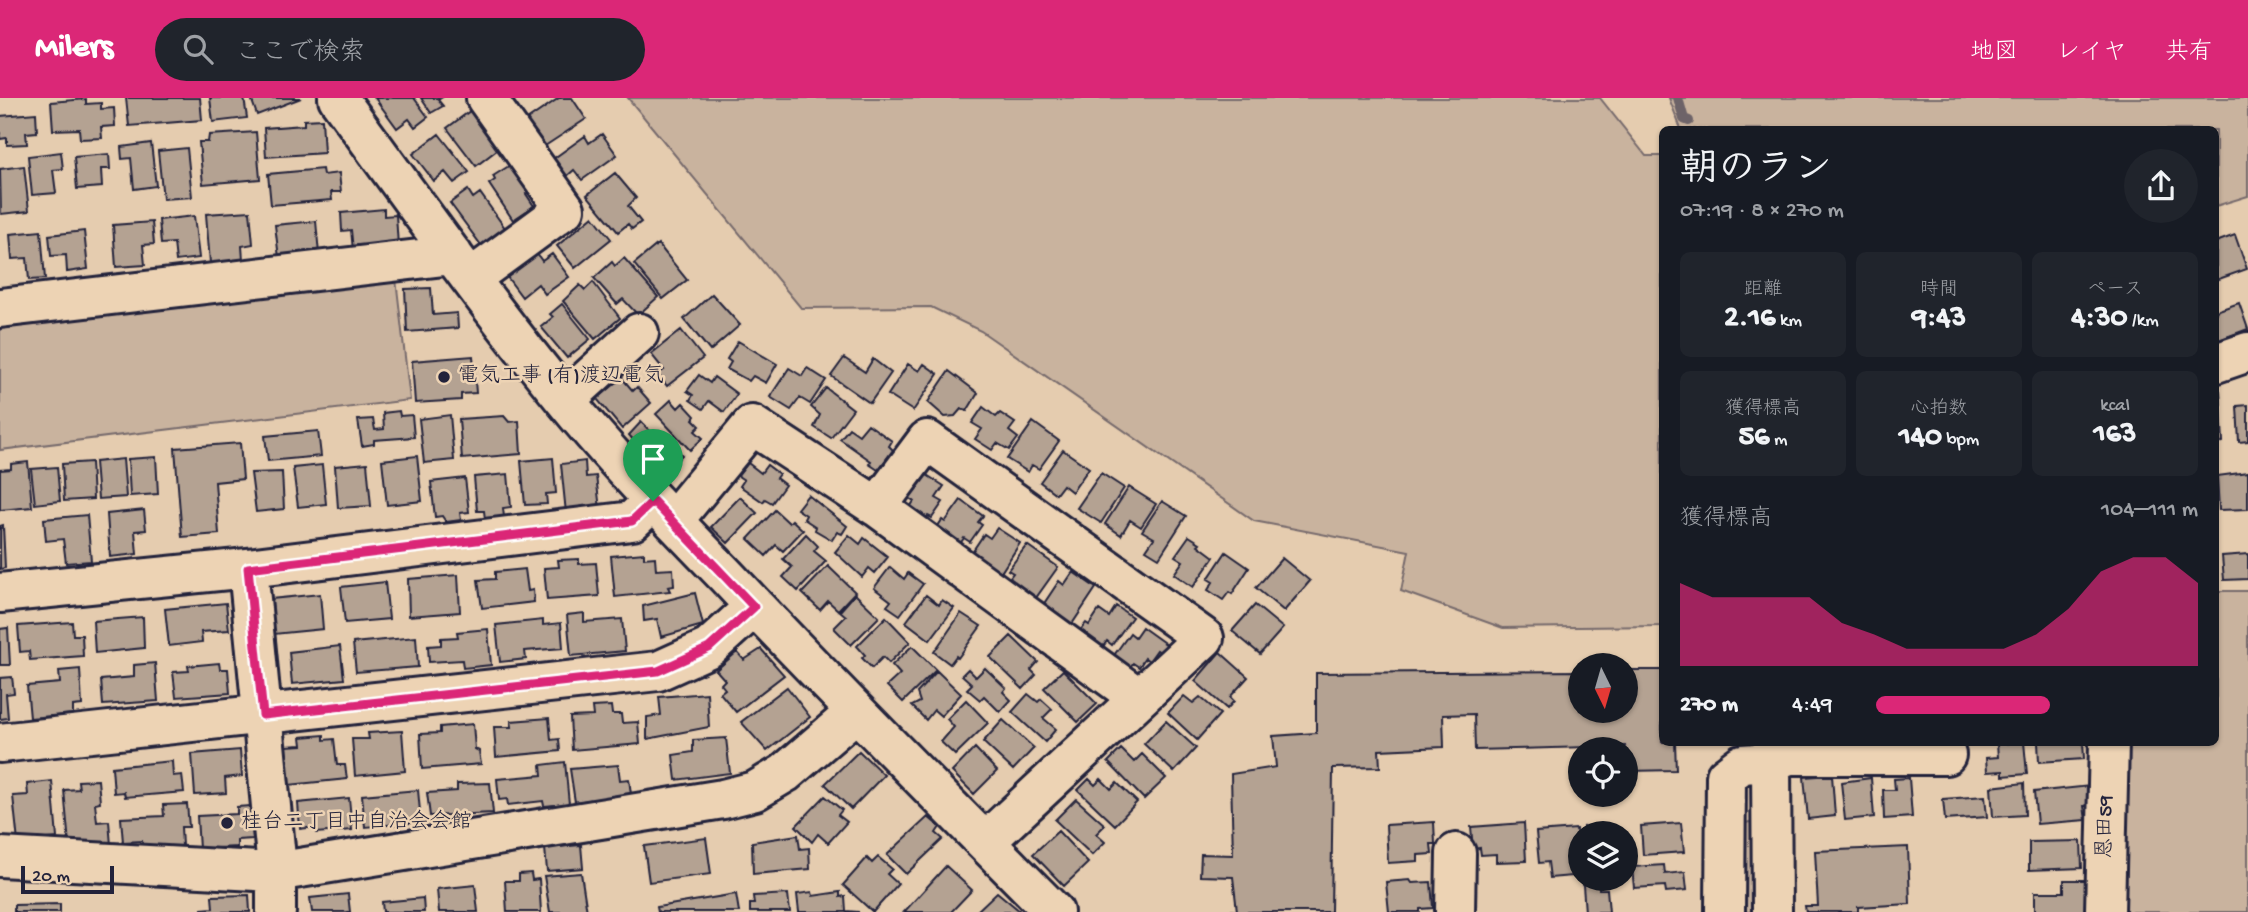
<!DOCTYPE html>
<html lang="ja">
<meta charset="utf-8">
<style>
body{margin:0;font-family:"Gochi Hand","Klee One",sans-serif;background:#20242c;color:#f1f3f6;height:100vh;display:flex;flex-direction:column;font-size:26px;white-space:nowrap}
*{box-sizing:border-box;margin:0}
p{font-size:23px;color:#9ea1a6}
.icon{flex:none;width:38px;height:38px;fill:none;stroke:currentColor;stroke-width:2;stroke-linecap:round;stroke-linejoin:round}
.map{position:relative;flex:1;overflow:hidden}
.drawer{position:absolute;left:1659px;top:28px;width:560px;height:620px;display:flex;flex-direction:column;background:#171b24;border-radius:10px;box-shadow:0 2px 5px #0004}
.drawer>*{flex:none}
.needle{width:46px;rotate:175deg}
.tools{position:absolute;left:1568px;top:555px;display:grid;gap:14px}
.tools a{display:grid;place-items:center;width:70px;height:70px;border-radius:50%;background:#171b24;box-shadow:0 2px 5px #0004;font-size:35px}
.scale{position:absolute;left:21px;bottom:18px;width:93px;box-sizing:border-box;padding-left:7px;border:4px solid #22223b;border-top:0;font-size:19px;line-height:24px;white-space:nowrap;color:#22223b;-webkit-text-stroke:5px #edd3b4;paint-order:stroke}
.pin{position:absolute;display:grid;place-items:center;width:60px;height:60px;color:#fff;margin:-72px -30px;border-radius:50% 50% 50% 0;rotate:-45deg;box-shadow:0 0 7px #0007}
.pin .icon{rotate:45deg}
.round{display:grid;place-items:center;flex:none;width:74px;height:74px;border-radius:37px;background:#20242c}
.overview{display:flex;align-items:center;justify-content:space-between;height:119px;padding:0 21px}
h1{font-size:38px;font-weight:700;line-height:52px}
.figures{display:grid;grid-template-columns:repeat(3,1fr);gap:10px;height:119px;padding:7px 21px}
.figures div{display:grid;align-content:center;border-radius:10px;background:#20242c;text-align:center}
.figures b{font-size:30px;font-weight:700}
.figures small{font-size:19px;font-weight:400}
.figures p{font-size:19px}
.chart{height:196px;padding:14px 21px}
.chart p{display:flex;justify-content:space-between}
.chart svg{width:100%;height:126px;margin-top:7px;fill:#db2777;opacity:.7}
ul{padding:0 21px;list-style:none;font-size:23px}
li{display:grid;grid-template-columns:112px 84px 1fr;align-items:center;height:52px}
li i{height:18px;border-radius:9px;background:#db2777}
header{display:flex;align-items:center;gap:42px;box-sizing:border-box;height:98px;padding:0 35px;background:#db2777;color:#fff}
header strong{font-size:33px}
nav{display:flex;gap:38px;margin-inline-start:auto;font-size:24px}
.search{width:490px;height:63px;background:#20242c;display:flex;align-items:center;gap:18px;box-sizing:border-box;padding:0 24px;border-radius:38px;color:#9ea1a6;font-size:26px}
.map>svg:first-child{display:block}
.green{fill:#c9b39e;stroke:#766a6c;stroke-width:2}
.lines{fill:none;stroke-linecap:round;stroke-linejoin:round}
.stream{stroke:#6d6368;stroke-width:10}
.building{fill:#b4a292;stroke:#22223b;stroke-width:2}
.minor-casing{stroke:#22223b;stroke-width:44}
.minor{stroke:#edd3b4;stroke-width:38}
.route-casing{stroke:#fff;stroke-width:14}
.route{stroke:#db2777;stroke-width:9}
.poi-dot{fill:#22223b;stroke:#edd3b4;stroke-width:2.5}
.labels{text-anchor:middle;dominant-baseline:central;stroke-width:5;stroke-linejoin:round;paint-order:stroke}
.poi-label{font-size:21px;fill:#22223b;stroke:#edd3b4;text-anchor:start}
.street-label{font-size:21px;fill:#22223b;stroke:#edd3b4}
</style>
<header>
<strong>Milers</strong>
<div class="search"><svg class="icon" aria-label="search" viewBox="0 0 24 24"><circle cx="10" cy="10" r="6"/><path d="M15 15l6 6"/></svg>ここで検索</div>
<nav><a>地図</a><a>レイヤ</a><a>共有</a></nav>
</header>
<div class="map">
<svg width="2248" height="814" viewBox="0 0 2248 814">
<rect width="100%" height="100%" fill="#e5ccaf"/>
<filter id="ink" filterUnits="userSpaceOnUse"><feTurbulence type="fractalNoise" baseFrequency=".0143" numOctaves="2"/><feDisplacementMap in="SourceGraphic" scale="14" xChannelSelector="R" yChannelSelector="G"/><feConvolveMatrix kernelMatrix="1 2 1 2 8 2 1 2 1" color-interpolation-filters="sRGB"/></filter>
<g filter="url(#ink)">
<path class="green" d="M628 0H1600L1646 58H1662V528L1503 530 1401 493 1409 453 1254 423 981 233 931 209 801 210Z
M1669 0H2248V98L2216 108V32L1681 31Z
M394 164 410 302 0 352V210Z
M2216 493H2248V814H2125L2124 644H2216Z
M1749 724 1755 726 1760 814H1738L1741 727Z"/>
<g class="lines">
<path class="stream" d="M1678 0 1684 21 1689 23"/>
</g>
<path class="building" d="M126 0H200L202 22 129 28Z
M210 0H244L247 20 213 24Z
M251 0H301L257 17Z
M375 0H414L428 19 415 29 409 21 397 30Z
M421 0H441L438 2 443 8 431 15Z
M559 0H572L586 21 542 50 524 24Z
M86 1V6L101 5V11L114 10 115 28 101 29 102 40 80 41 79 31 53 32 51 4Z
M474 10 502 48 476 68 447 30Z
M36 15 37 34 26 35 27 46 7 47V40L0 41V18Z
M322 21 324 55 266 59 264 30 304 27V22Z
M256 34 260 81 203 86 199 44H208L209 37Z
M439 36 469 74 454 85 445 74 434 83 413 56Z
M602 36 617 57 582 82 574 72 566 79 553 61 585 38 589 45Z
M151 45 156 88 134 91 131 60 122 61 121 49Z
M187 50 192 99 163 101 158 53Z
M61 54 63 71 53 72 56 95 32 97 28 58Z
M109 56 110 71H101L102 89 77 91 74 59Z
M512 66 531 94 526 96 534 108 513 122 489 86 495 82 493 78Z
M24 68 29 113 1 116 0 71Z
M322 71 323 77 339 75 341 94H331L332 102 271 107 268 76Z
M615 75 636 100 628 108 641 124 632 131 628 126 618 134 587 97Z
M468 92 473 100 480 95 505 130 481 147 450 105Z
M384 111V118L396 117 398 148 353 152 351 132 342 133 341 115Z
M250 113 253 146 242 148 243 162 210 165 206 116Z
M194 118 199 160 176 163 174 145 161 146 159 122Z
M593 118 611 141 575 170 557 148Z
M316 123 319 156 279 160 275 127Z
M152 124 154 146 143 147 145 167 116 169 113 127Z
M41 133 45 181 29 182 27 160 12 161 10 136Z
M84 133 88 171 67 174 66 157 51 158 49 137Z
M2235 137 2247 171 2216 182V144Z
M658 146 687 182 663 201 634 166Z
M537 156 542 163 552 156 569 179 545 196 538 186 522 199 507 179Z
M624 160 658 199 638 217 623 201 617 206 594 180 612 164 615 168Z
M593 184 620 220 595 241 563 203 580 187 585 192Z
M431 190 433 217 457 215 458 230 407 234 405 191Z
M712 196 740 227 710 253 684 221Z
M2239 205 2248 231 2216 243V213Z
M562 206 590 241 567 260 541 229 553 219 550 216Z
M681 232 703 260 667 288 658 276 664 272 651 256Z
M738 243 777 266 766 285 753 278 749 283 727 271 731 264 727 261Z
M473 258 476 295 461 296V302L415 305 412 263Z
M844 260 865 274 873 261 891 275 870 305 831 278Z
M908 266 919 273 924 266 938 276 913 313 888 297Z
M789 270 802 278 807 270 826 282 810 306 800 300 791 312 770 299Z
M949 273 978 295 967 313 961 311 955 318 945 319 928 304Z
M699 277 710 285 714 279 737 296 724 314 709 303 703 311 690 302 693 297 687 293Z
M622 280 633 293 637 289 651 305 622 331 597 301Z
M826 290 853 311 831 340 814 329 820 317 811 309Z
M2216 293H2220L2223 344 2216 345Z
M671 302 678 310 683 305 695 318 693 321 700 328 695 333 703 340 690 352 656 316Z
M2248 307V343L2239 344 2237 308Z
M983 309 996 319 1000 315 1015 325 1009 333 1018 340 1009 352 997 345 992 352 975 341 982 331 972 325Z
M399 313 400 318 412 317 414 339 374 342V346L362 348 358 322 373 321 375 332 384 331 383 315Z
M450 317 454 362 424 365 419 321Z
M504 318 509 324 519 323 521 356 462 361 459 321Z
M641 324 661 344 665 340 682 357 672 367 662 356 651 368 631 348 635 344 629 337Z
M1033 324 1059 343 1039 371 1032 367 1028 374 1007 361Z
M868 326 892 343 889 348 893 352 878 372 869 366 871 363 840 341 849 330 859 337Z
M318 333 321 358 268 363 265 338Z
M240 345 243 381 215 384 219 436 182 439 175 350Z
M1063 352 1089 370 1072 394 1063 387 1056 396 1040 384Z
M417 358 422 403 387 407 382 362Z
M156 359 158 396 130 398 128 361Z
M553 360 556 395 546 396 547 406 525 407 521 363Z
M123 361 126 399 98 401 95 364Z
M585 363 586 379 596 378 600 411 566 415 561 366Z
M28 364 32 409 0 412V372L11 371V366Z
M91 364 93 401 64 403 62 366Z
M367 365 371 408 338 410 335 368Z
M748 365 761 375 767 367 779 376 776 380 785 387 772 405 765 401 763 404 740 388 744 382 738 378Z
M322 367 326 406 298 409 293 370Z
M57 369 60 403 35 406 31 371Z
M282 374 284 411 256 414 251 375Z
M922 374 944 388 936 400 943 404 932 420 928 418 923 425 907 414 914 403 906 398Z
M2248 374V411L2219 412 2217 378Z
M1101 375 1124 390 1101 425 1077 410Z
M508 376 511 409 503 410 504 419 485 421 484 413H477L474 379Z
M465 380 469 414 460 415 461 422 446 424 442 418 435 419 431 384Z
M1129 389 1156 406 1141 429 1130 422 1121 437 1105 426Z
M808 397 847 428 842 436 837 434 832 442 815 432 816 429 804 421 806 417 797 411Z
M740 399 757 415 728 445 711 429Z
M961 402 983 418 978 424 982 427 970 444 964 440 957 450 934 434 942 422 945 424Z
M1162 403 1186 418 1159 460 1146 452 1154 440 1142 433Z
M144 412 146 432 135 433 137 456 110 459 107 416Z
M775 412 789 425 792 422 803 432 783 453 776 447 766 458 748 441Z
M87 417 91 463 66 465 63 441 46 443 44 421Z
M3 427 5 470 0 471V428Z
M997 430 1020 445 1000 476 970 457 984 436 990 440Z
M806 436 818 448 814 453 826 463 798 493 783 479 792 469 783 461Z
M849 437 860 446 864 440 888 459 875 475 869 470 862 479 835 454Z
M1189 438 1200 445 1198 447 1214 459 1193 489 1174 476 1183 463 1175 458Z
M1027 447 1058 469 1033 504 1006 484 1013 475 1008 472Z
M1226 454 1249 470 1232 496 1229 494 1223 502 1208 492 1213 484 1208 481Z
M644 455V460L655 459 656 472 673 471 674 488 668 489 670 493 615 499 611 458Z
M2248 456V481L2224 482 2222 458Z
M1282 460 1310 483 1284 513 1256 490Z
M579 461V466L596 465 599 498 547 502 544 470 559 469 558 462Z
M828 468 855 494 838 512 828 503 820 512 802 495Z
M890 469 904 481 908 475 923 486 900 517 887 508 891 503 874 490Z
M525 471 528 493 533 492 534 504 482 510 478 482 495 481V474Z
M1073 474 1096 490 1072 526 1043 507 1059 483 1064 487Z
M458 477 460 514 409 518 408 481Z
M385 484 389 521 345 525 341 489Z
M695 495 703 527 661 539 657 521 644 523 643 508Z
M320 496 323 531 274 536 271 501Z
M855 496 879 519 851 547 834 530 846 518 840 513Z
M926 497 939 507 942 502 954 510 930 542 906 524Z
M226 505 229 532 201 534 202 544 169 548 165 511Z
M1255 507 1283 530 1260 556 1232 533Z
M1116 508 1132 519 1112 547 1107 543 1102 550 1079 534 1086 525 1089 527 1099 512 1109 519Z
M584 515V524L622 521 625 553 571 558 567 517Z
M961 515 981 528 958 560 956 558 950 566 934 554Z
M143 519 144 550 95 555 93 523Z
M886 519 910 544 889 565 883 559 872 570 862 560 865 557 857 548Z
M543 522V527L561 525 563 550 525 553 526 561 500 564 496 527Z
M72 524 73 537H82L83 558 30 562 29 553 20 554 18 528Z
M1142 529 1167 547 1161 555 1157 552 1149 563 1145 560 1139 569 1133 565 1128 572 1112 560 1130 535 1135 539Z
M8 530 10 567H0V531Z
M488 531 491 567 463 570 462 562 429 564 428 548 441 547V540L458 539 457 534Z
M1011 538 1038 564 1031 572 1036 577 1023 591 990 559Z
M416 539 418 569 356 574 353 545Z
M340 548 344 581 292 586 289 554Z
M912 548 936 572 903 604 887 588 900 576 892 567Z
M761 551 784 577 736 614 720 595 725 591 721 586 725 582 716 572 737 554 744 562Z
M1220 554 1248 579 1230 599 1234 603 1227 611 1195 583Z
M155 565 158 603 103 607 101 582 134 579V567Z
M219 565 220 571H228L230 595 176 599 173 574 189 573 188 568Z
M985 570 1006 590 1003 594 1011 602 1000 614 984 598 980 602 967 591 972 586 962 577 968 571 976 579Z
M80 571 82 607 73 608V616L30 620 27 588 60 585 59 573Z
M1063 572 1097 606 1078 624 1044 590Z
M1626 572H1662V644H1675L1676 672 1628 673 1625 648 1475 652 1474 616 1443 617 1444 649 1379 652 1380 669 1333 670 1331 814H1225V812L1237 813 1233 779 1200 778 1201 756 1233 757 1231 676 1276 669 1273 638 1316 635V575L1580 573V612H1626Z
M937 573 961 596 941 618 934 612 926 622 912 608 920 604 917 595Z
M12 579 14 595 6 596 8 620 0 621V580Z
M787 589 810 619 767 653 741 624Z
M707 595 709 629 647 641V619L661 617 659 599Z
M1028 596 1038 604 1041 601 1052 611 1043 620 1056 631 1045 644 1012 614Z
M1184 598 1193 605 1200 599 1220 616 1197 642 1168 615Z
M966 602 988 625 955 657 941 644 954 629 947 621Z
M611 608 612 616H621L622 625 638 624 640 646 572 652 570 619 593 618 592 609Z
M549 620 551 642 559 641 560 653 496 659 494 629H512L511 623Z
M1003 622 1034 650 1013 672 983 644Z
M1166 623 1196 650 1174 674 1144 646Z
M473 626 475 651 479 653 481 666 422 671 420 636 440 635V629Z
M402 633 405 673 355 678 352 641H369L368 635Z
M324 637V642L334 641 337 667H345L347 681 289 687 285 648 302 647 301 639Z
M726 640 730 675 676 682 673 657 693 654V642Z
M2024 644 2027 676 2003 678V673L1987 674 1986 660 1998 659 1997 646Z
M2038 644H2083L2084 661 2039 664Z
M975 650 997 673 974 696 952 674Z
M1121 651 1134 664 1142 656 1166 680 1144 701 1108 664Z
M240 652 242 678 225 680 226 695 195 697 192 656Z
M859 653 884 677 851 711 825 686Z
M172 663 173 678 182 677 184 694 125 699 124 694 114 695 112 669Z
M565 664 569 706 544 708 543 703 508 707 507 701 499 702 497 681 542 677 541 667Z
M618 667 620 682 629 681 631 696 575 704 570 671Z
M1832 677 1835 718 1808 721 1804 679Z
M1871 680 1874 719 1845 722 1841 684Z
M1909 680 1912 719 1884 721 1883 692H1895L1894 681Z
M1089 681 1095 687 1101 681 1111 691 1117 685 1137 704 1115 727 1078 692Z
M98 682 100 704 95 705 97 724 109 723 111 747 87 749V744L69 746 64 692 79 691 78 683Z
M52 683 57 740 18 744 13 698 28 697 27 686Z
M490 685 493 715 430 718 427 695 457 693V686Z
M2024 685 2025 717 1993 719 1991 689Z
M2090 688 2092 708H2084L2086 722 2037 726 2034 694Z
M418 692 421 724 365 729 362 697Z
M825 698 842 712 838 717 847 724 828 745 818 736 812 744 796 728Z
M1985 698 1987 719 1945 722 1943 701Z
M349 700 352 732 316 735V729L300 731 298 705Z
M1076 701 1105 727 1096 736 1105 744 1092 757 1055 722Z
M187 706 189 729H181L182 748 143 750 142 743 123 744 121 720 164 718 163 707Z
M250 708 253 741 237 742V749L199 751 197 718 237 716V709Z
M928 719 940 729 936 735 943 741 906 776 887 757Z
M1434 724 1435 746H1431L1432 756 1418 757V763L1388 765 1386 727Z
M1524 725 1526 763 1496 764V756L1481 757 1480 750 1473 751 1471 729Z
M1681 725 1684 754 1643 757 1641 728Z
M1609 727V730H1618V735H1583V729Z
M1576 731 1580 771 1572 772V778L1550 780 1548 764 1539 765 1536 734Z
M1058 733 1088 765 1064 788 1033 756Z
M798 737 800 751 809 750 810 771 753 776 752 744Z
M706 740 711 776 649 784 644 748Z
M2081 743 2082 770 2029 772V744Z
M581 747 583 770 547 773 545 750Z
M1908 749 1910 806 1858 809V814H1806L1805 808H1818L1815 753Z
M878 759 892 771 887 776 898 786 873 814 843 787 867 760 872 765Z
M1664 767 1665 776 1685 774 1687 792 1666 794 1665 788 1634 790 1632 769Z
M946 768 972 792 951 814H904Z
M531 775 532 782 539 781 541 814H507L505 783H519V776Z
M581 775 587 814H550L544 778Z
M1410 782 1412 785 1431 784 1433 810 1420 811V814H1389L1386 784Z
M2064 782H2087V814H2035V794H2064Z
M1599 785V791H1607L1609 814H1585L1583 787Z
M475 787 478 814H439L437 791Z
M812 794 813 798 840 794V799L845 798 846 813 859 814H799L797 796Z
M997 794 1021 814H976Z
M348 796 350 814H312L310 800Z
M736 796 739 814H658L657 809Z
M788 796 790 814H750V806H754L753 798Z
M249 797 250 814H202V811L213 810 212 798Z
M423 800 424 814H383L382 804Z
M60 806V814H14V807Z"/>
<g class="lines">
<g class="minor-casing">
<path id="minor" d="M338 0C416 107 493 216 578 318 626 375 678 428 730 482 836 595 945 704 1054 814
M471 180 565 111 486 0
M0 210 453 157
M2216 265 2248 254
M565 302 639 235
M877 409 1139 600
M673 423 752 327 877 409 927 342 1204 540 985 744
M248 470 276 760V814
M0 495 248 470 632 423 653 403
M0 645 658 573 709 550 754 509
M1771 664 1772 814
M0 759 275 774 723 701 755 693 785 675 856 614
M1455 814 1456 755
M1725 814 1726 678 1742 666 1771 664 1789 657H1946
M2105 814 2109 644"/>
</g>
<use href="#minor" class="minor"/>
</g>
</g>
<g class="lines" filter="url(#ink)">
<g class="route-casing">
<path id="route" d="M653 403 754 509 709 550 658 573 263 617 248 470 632 423Z"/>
</g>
<use href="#route" class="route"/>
</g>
<g class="poi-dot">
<circle cx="444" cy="279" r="7"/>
<circle cx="227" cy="725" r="7"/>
</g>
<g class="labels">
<g class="poi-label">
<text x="458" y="279">電気工事 (有)渡辺電気</text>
<text x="241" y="725">桂台二丁目中自治会会館</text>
</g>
<g class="street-label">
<text transform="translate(2107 729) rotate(-89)">恩田59</text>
</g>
</g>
</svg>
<div class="tools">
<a><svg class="needle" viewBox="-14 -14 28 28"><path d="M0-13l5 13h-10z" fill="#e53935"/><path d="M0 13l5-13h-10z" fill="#9ea1a6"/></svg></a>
<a><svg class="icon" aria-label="locate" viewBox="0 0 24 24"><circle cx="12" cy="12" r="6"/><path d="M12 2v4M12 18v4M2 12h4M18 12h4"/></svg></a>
<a><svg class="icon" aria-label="layers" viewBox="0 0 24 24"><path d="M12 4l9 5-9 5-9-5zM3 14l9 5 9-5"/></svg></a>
</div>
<div class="scale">20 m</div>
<div class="pin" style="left:653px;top:403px;background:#1e9e55"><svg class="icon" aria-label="arrive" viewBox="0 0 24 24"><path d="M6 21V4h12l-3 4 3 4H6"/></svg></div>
<section class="drawer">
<div class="overview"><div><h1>朝のラン</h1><p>07:19 · 8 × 270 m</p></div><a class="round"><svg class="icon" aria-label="share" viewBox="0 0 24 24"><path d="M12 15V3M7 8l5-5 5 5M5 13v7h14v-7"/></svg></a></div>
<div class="figures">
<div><p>距離</p><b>2.16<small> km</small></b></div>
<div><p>時間</p><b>9:43</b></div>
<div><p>ペース</p><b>4:30<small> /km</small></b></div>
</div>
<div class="figures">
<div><p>獲得標高</p><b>56<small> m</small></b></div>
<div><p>心拍数</p><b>140<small> bpm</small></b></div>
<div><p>kcal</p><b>163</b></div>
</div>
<div class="chart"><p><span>獲得標高</span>104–111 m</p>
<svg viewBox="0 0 160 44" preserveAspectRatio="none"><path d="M0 44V15L10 20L20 20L30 20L40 20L50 29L60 33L70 38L80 38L90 38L100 38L110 33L120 24L130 11L140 6L150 6L160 15V44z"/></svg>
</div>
<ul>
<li><b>270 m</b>4:49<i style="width:54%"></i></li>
</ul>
</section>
</div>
